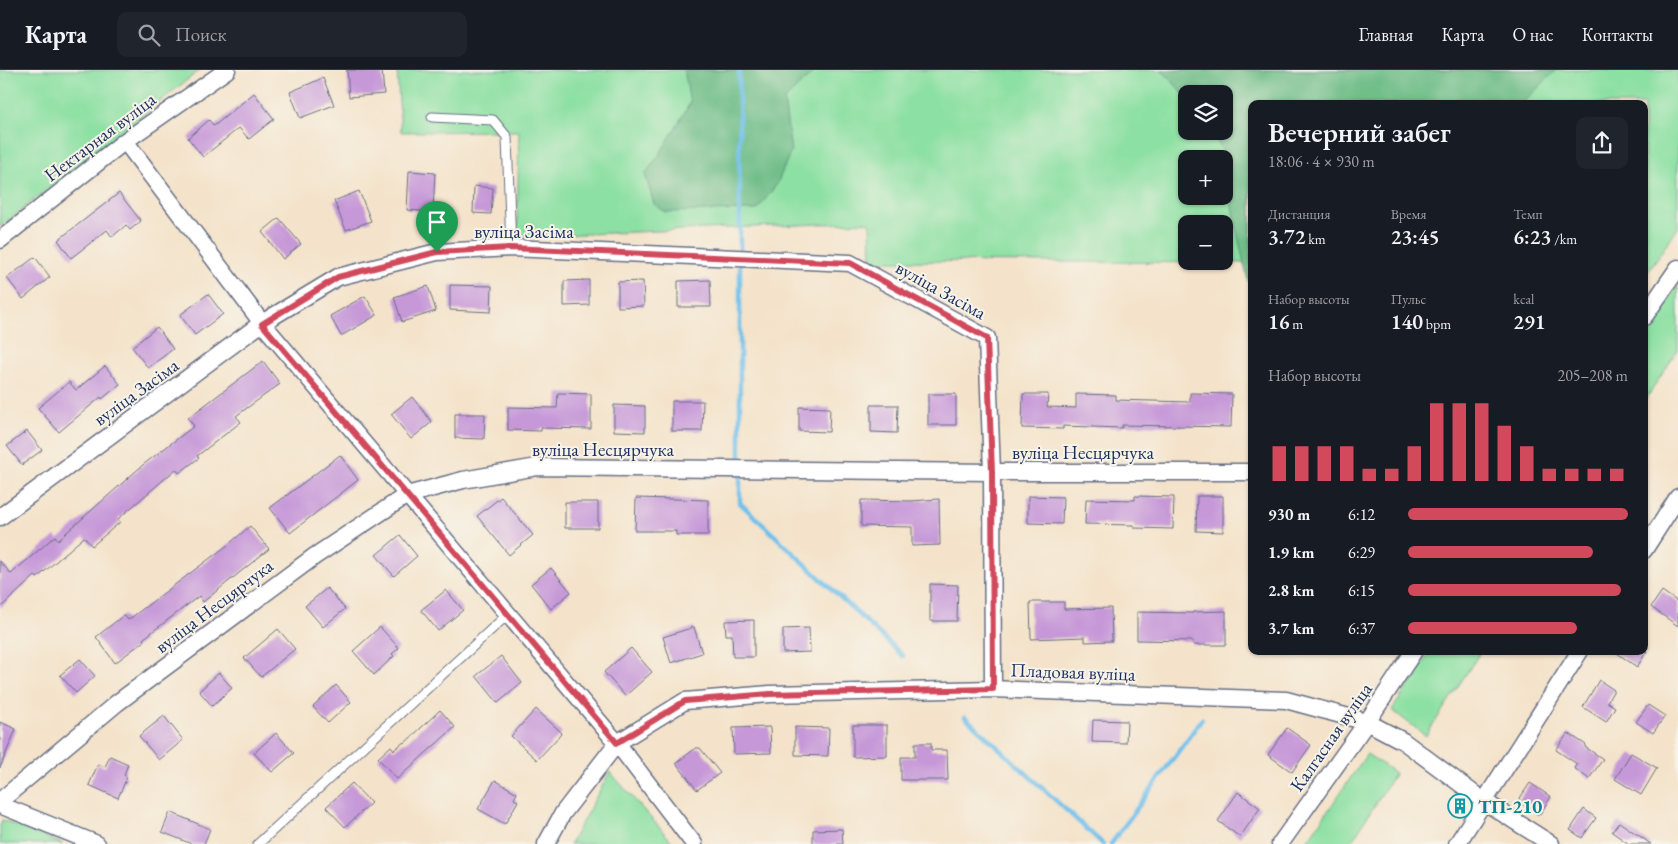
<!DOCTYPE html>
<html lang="ru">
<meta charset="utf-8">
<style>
body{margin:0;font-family:"EB Garamond",serif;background:#20242c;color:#f1f3f6;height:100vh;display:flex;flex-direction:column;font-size:19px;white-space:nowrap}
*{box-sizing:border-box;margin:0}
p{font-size:16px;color:#9ea1a6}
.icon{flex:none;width:28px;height:28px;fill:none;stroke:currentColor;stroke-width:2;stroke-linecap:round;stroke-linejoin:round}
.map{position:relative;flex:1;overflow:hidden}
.side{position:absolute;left:1248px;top:30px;width:400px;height:555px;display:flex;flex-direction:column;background:#171b24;border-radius:10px;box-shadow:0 1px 4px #0004}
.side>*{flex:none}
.buttons{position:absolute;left:1178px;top:15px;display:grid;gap:10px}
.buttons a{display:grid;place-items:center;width:55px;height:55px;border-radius:10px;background:#171b24;box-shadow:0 1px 4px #0004;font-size:25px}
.pin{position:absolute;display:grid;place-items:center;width:42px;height:42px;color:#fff;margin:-51px -21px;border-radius:50% 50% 50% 0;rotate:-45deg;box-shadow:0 0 5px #0007}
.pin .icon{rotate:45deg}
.round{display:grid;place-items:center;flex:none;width:52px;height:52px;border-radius:10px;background:#20242c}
.head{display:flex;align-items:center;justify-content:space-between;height:85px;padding:0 20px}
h1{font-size:28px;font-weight:600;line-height:38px}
.metrics{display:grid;grid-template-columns:repeat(3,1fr);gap:8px;height:85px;padding:5px 20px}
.metrics div{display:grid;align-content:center}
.metrics b{font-size:21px;font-weight:600}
.metrics small{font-size:14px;font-weight:400}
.metrics p{font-size:14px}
.chart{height:140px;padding:10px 20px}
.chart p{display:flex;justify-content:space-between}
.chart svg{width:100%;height:90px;margin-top:5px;stroke:#d1495b;stroke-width:6}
ul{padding:0 20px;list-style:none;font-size:16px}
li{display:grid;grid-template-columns:80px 60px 1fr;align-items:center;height:38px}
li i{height:12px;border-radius:6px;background:#d1495b}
header{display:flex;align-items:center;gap:30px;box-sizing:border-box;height:70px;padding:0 25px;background:#171b24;border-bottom:1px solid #363941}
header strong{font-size:24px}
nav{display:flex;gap:28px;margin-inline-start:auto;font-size:18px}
.search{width:350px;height:45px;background:#20242c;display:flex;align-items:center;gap:12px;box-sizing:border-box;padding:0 18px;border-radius:10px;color:#9ea1a6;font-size:19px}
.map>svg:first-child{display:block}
.green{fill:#8ce0a3;stroke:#548880;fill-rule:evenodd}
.forest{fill:#71be89;stroke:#467674}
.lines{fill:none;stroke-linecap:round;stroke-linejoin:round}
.stream{stroke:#71c1ec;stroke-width:4.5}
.building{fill:#c698d8}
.lane-casing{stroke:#676e84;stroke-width:11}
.street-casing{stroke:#676e84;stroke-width:19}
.lane{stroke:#fff;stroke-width:9}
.street{stroke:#fff;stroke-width:16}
.route-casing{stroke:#fff;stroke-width:10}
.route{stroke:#d1495b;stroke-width:6}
.labels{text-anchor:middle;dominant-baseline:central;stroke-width:4;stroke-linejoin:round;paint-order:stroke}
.street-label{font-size:19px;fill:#1b2f5e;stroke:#f7f3e8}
.culture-label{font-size:19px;font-weight:bold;fill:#0d838f;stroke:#f7f3e8;text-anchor:start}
</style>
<header>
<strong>Карта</strong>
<div class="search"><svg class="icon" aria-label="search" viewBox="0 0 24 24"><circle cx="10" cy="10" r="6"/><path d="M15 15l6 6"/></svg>Поиск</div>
<nav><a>Главная</a><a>Карта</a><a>О нас</a><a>Контакты</a></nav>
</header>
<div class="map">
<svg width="1678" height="774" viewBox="0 0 1678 774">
<rect width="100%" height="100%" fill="#f7f3e8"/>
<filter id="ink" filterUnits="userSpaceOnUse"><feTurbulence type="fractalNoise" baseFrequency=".02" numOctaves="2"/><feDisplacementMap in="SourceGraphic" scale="10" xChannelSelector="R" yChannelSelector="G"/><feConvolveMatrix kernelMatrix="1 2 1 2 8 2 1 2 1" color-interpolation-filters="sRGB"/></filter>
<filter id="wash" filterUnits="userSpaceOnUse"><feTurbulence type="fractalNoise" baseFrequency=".0096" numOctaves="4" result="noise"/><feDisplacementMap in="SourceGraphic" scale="20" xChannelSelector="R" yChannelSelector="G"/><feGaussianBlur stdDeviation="1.12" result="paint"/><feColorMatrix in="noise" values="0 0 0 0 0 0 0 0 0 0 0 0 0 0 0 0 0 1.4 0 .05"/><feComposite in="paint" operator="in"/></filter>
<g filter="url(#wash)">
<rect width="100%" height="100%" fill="#f4e3ca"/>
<path class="green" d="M0 0H200L0 157Z
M397 0H1678V158L1644 207V34H1251V193L871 191 870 152 517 167 519 61 401 62ZM1186 24H1224V61H1186ZM1186 89H1224V126H1186ZM1186 154H1224V191H1186Z
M1678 216V280L1644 332V266Z
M1431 581H1481L1426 666 1392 640Z
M1367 684 1395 703 1350 774H1305Z
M610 702 674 774H570Z
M2 750 63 774H0V756Z"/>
<path class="forest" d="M684 0H816L784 30 791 81 777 114 757 140 665 142 654 134 645 104 660 84 690 33Z
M1162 0H1556L1522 34H1251V212L1248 211 1235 153 1222 79 1210 61H1224V24H1186V27Z"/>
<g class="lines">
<path class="stream" d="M739 0 740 184
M740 191V433L903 586
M965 647 1103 774
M1111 774 1202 649"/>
</g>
<g id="blocks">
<path class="building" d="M347 0H382L384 24 349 27Z
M323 8 334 35 300 48 290 22Z
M254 23 274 49 249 69 239 58 203 87 188 68 209 50 214 56Z
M409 101 435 103 433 142 407 140Z
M474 116 493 118 491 144 473 143Z
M359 121 371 151 346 160 334 131Z
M119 123 141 151 130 160 126 155 112 167 107 160 71 188 58 170Z
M279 148 301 174 283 189 262 162Z
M35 187 50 207 23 229 7 208Z
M589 210V235L564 236V211Z
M710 210 711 237H678V211Z
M643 211 644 236 618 237V212Z
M450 215 492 216 491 242 450 240Z
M428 216 436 241 402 252 394 227Z
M208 224 223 244 195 265 180 245Z
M365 226 377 245 341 266 330 246Z
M157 257 173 279 148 298 132 277Z
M263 291 280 314 236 346 241 352 197 386 199 388 179 403 176 399 118 449 120 452 92 476 84 467 37 508 35 506 0 538V491L11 504 55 466 58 470 144 394 194 356 188 348Z
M105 296 120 314 102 329 101 327 59 362 38 338 69 312 76 320Z
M558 323 591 324V359L541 358V361L508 360V337L557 338Z
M1190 323 1232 324 1231 357 1122 355V358L1063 356V359L1022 358 1023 324H1048L1047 337 1076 338V324L1116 325V330L1190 332Z
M928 324H956V355H928Z
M412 327 432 352 411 369 391 344Z
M672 331H703L702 361H672Z
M614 335 645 336V362L614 361Z
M871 335H898L897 363 871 362Z
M799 337 830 338 829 362 799 361Z
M455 344H485L484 369 455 368Z
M27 361 42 380 22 395 7 376Z
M340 385 358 410 290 463 270 438Z
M1028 426 1063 427 1062 454 1028 453Z
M1135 426 1174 427 1173 459 1134 458V455L1085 454 1086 429 1135 430Z
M1197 426H1223V462L1196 461Z
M501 427 533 465 509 485 477 446Z
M636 428 708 430V465H676V461H635Z
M939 429 940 475 912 476V457L861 456V430L911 431Z
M565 432H598V458H565Z
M250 456 269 479 203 532 199 526 143 569 144 571 115 593 96 567 124 545 128 550 229 474Z
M400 465 417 486 394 506 376 485Z
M551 498 571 522 551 539 531 514Z
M930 514 958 515 957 551H930Z
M327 518 345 539 323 557 305 536Z
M446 520 463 540 438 561 421 540Z
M1662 521 1678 532V556L1651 537Z
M1030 532H1064V539L1111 538 1112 571 1085 572V567L1031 569Z
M1226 541V575H1193V571L1137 570V542L1193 543V542Z
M754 550V587H733L732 565H726L725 551Z
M380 557 399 578 392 584 394 586 374 605 353 581Z
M694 557 702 583 671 593 663 567Z
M809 558 810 582 783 583V559Z
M278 559 295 579 261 607 244 588Z
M631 578 652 602 625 626 604 602Z
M1614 581H1647L1637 597Z
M501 586 522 613 498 633 476 606Z
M80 589 95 606 76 623 60 605Z
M219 603 232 618 212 636 199 621Z
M1599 610 1614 620 1607 632 1615 637 1606 652 1583 637Z
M336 615 351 632 328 653 313 637Z
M1648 635 1665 646 1653 663 1636 652Z
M536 639 562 663 537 690 511 666Z
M440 640 455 657 397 709 378 688 391 676 394 680 404 672 405 673Z
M164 646 183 670 159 690 139 666Z
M1093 650 1127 651 1126 673 1092 672Z
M0 652 16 659 0 698Z
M853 655H887V686L853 687Z
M770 657 771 683 734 684 733 658Z
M795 657 829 658 828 686 795 685Z
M1287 658 1311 675 1292 702 1268 685Z
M276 663 294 683 272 702 254 683Z
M1568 663 1586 675 1585 677 1603 689 1589 709 1574 698 1577 694 1556 680Z
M915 673H931V680H947L948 710H901V687H915Z
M696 678H700L720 703 697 720 676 693Z
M1631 683 1657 698 1641 725 1615 709Z
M110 686 128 694 124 705 127 707 118 728 89 715 98 694 105 697Z
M495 710 517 723 514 729 518 731 505 754 478 739Z
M352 713 371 733 345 757 326 737Z
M1530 713 1551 727 1539 745 1518 731Z
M1238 722 1260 738 1240 767 1218 751Z
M1584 739 1596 748 1582 768 1570 760Z
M170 742 210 759 204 774H192L162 762Z
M1619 752 1651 774H1629L1612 762Z
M842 759 843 774H813V760Z"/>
</g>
</g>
<g filter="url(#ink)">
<use href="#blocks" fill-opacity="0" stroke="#676e84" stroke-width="1"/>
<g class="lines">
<g class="lane-casing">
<path id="lane" d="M432 47 493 50 507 67 511 178
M258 774 507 545"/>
</g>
<g class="street-casing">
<path id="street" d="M125 71 262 253 617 673 694 774
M0 170 125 71 227 0
M1644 247 1678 198
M0 447 262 253 338 207 437 182 511 178 850 193 987 268 992 402 993 619
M1644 480 1678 427
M0 731 117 633 315 486 407 425 463 410 537 397 992 402H1251
M0 735 97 774
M546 774 563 743 617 673 685 631 770 624 993 619 1286 630 1367 652 1403 671 1485 732 1551 774
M1280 774 1367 652 1414 581
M1457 774 1580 581"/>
</g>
<use href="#lane" class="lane"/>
<use href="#street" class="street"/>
</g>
</g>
<g class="lines" filter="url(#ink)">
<g class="route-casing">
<path id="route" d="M510 178 850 193 987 268 992 402 993 619 770 624 685 631 617 673 262 254 338 207 437 182Z"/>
</g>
<use href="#route" class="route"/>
</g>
<defs>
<g id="building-ring" transform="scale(1.25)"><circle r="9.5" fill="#f7f3e8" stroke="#0f9aa8" stroke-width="1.5"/><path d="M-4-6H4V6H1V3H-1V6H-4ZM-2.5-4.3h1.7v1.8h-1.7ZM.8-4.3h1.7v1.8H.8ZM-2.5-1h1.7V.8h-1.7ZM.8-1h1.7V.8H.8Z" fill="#0f9aa8"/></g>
</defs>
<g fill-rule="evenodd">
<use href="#building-ring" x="1460" y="736"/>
</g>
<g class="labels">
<g class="street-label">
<text transform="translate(100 67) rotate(-37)">Нектарная вуліца</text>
<text x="524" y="161">вуліца Засіма</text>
<text transform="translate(941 220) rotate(29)">вуліца Засіма</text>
<text transform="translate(136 322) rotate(-36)">вуліца Засіма</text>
<text x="603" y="379">вуліца Несцярчука</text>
<text x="1083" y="382">вуліца Несцярчука</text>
<text transform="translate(214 536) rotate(-37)">вуліца Несцярчука</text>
<text transform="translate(1073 602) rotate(2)">Пладовая вуліца</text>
<text transform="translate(1331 667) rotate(-55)">Калгасная вуліца</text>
</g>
<g class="culture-label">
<text x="1478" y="736">ТП-210</text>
</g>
</g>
</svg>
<div class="buttons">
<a><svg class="icon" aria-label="layers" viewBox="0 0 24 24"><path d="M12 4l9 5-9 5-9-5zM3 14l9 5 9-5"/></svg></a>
<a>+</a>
<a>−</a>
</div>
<div class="pin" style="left:437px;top:182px;background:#1e9e55"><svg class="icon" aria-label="arrive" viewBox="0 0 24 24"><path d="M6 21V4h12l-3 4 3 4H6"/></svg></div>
<section class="side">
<div class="head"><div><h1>Вечерний забег</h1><p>18:06 · 4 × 930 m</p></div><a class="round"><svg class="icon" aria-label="share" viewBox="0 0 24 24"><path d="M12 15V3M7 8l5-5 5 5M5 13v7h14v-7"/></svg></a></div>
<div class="metrics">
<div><p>Дистанция</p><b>3.72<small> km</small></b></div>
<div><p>Время</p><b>23:45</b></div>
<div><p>Темп</p><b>6:23<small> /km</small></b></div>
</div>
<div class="metrics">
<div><p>Набор высоты</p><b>16<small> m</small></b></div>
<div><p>Пульс</p><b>140<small> bpm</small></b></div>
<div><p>kcal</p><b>291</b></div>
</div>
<div class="chart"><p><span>Набор высоты</span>205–208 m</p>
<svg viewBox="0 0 160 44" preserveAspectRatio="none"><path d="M5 44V27M15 44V27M25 44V27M35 44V27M45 44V38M55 44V38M65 44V27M75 44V6M85 44V6M95 44V6M105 44V17M115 44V27M125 44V38M135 44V38M145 44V38M155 44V38"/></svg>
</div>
<ul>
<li><b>930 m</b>6:12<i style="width:100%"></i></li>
<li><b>1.9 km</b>6:29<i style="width:84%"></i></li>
<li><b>2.8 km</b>6:15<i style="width:97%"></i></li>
<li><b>3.7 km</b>6:37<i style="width:77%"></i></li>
</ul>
</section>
</div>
